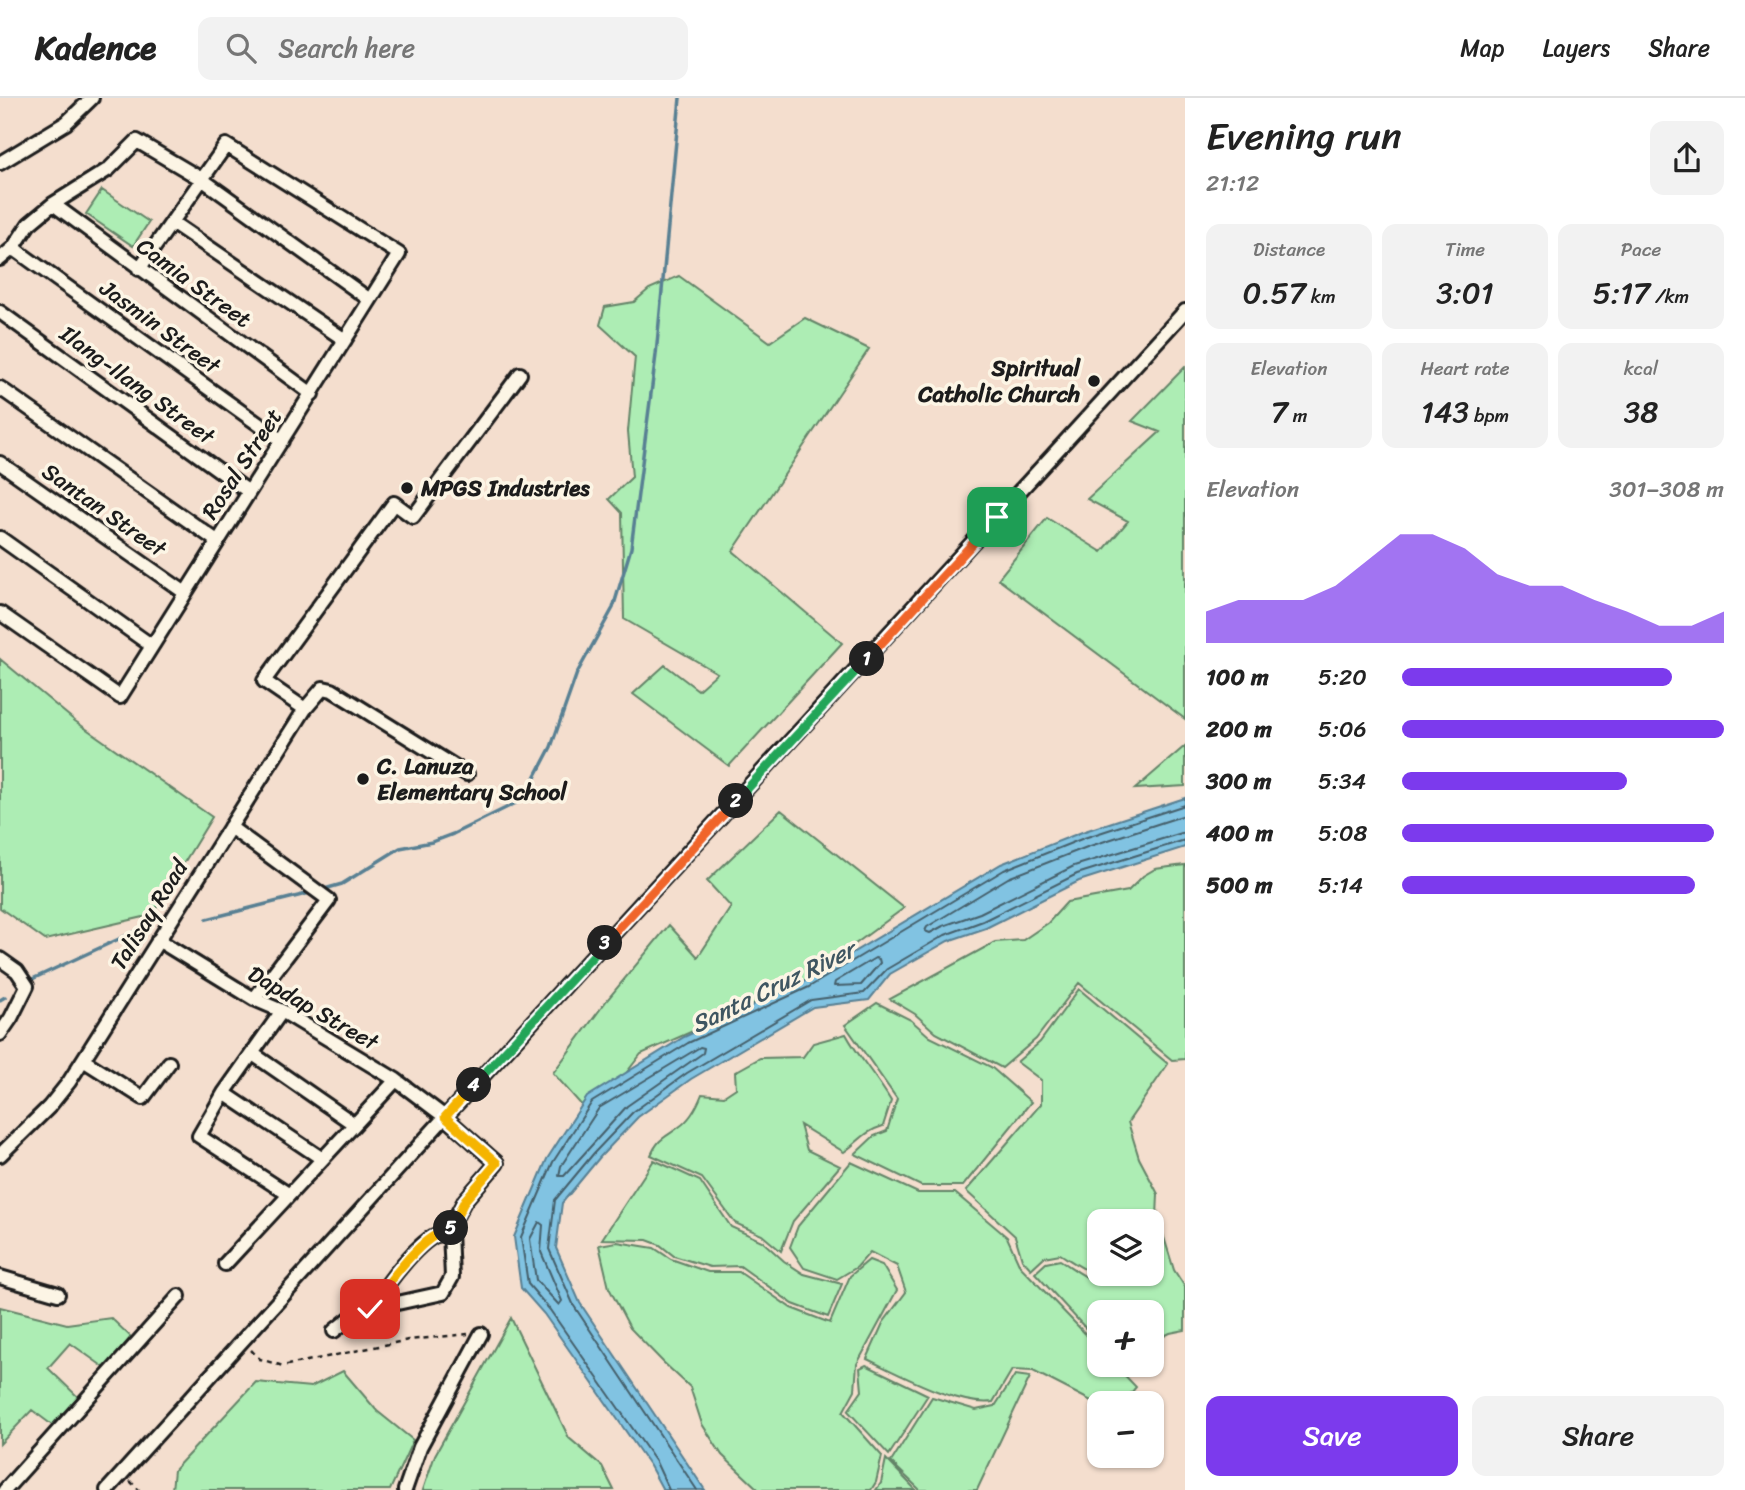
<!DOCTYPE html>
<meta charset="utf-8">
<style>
body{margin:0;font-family:Sriracha,sans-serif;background:#f2f2f2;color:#222;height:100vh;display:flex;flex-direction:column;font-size:26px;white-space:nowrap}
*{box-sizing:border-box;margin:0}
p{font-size:23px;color:#767676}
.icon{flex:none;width:38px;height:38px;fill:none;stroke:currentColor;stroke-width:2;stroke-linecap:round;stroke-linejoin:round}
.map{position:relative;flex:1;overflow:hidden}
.panel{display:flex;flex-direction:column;background:#fff;width:560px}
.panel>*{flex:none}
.buttons{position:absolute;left:1087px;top:1111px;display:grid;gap:14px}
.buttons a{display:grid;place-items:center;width:77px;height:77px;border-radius:14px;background:#fff;box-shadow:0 2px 5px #0004;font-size:35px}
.pin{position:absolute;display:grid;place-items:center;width:60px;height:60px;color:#fff;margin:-30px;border-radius:14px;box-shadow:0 4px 10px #0006}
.km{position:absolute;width:35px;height:35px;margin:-18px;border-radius:50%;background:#222;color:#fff;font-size:19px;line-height:35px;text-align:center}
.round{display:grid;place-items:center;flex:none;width:74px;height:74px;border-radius:14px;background:#f2f2f2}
.overview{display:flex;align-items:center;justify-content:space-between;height:119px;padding:0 21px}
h1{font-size:38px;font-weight:600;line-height:52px}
.figures{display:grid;grid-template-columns:repeat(3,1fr);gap:10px;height:119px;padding:7px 21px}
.figures div{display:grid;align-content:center;border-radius:14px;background:#f2f2f2;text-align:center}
.figures b{font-size:30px;font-weight:600}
.figures small{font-size:19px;font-weight:400}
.figures p{font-size:19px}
.chart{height:196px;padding:14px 21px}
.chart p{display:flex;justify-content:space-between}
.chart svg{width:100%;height:126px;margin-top:7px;fill:#7c3aed;opacity:.7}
.action{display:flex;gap:14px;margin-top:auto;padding:14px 21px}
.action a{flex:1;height:80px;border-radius:14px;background:#7c3aed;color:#fff;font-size:28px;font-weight:600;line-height:80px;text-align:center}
.action a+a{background:#f2f2f2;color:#222}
ul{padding:0 21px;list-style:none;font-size:23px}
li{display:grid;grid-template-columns:112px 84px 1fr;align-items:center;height:52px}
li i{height:18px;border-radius:9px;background:#7c3aed}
header{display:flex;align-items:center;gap:42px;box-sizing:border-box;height:98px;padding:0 35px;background:#fff;border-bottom:2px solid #e0e0e0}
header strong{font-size:33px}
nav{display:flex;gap:38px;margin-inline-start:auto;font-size:24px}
.search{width:490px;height:63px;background:#f2f2f2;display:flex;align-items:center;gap:18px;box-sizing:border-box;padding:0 24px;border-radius:14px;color:#767676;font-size:26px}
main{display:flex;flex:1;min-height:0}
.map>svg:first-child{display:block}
.green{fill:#adedb4;stroke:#648468;stroke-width:2}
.water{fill:#81c3e2;stroke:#598093;stroke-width:2}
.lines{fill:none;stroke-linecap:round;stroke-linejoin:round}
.shore{stroke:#445f6b;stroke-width:2}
.stream{stroke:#598093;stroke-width:3.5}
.minor-casing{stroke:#1c1c1c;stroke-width:18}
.path{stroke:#1c1c1c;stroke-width:2.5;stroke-dasharray:5 5;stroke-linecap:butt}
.minor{stroke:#fcf5e5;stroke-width:12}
.split-1-casing{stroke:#fff;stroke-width:14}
.split-2-casing{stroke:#fff;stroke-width:14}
.split-3-casing{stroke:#fff;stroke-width:14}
.split-4-casing{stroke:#fff;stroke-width:14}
.split-5-casing{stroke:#fff;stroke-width:14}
.split-6-casing{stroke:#fff;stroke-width:14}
.split-1{stroke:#f0652b;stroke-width:9}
.split-2{stroke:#22a559;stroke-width:9}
.split-3{stroke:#f0652b;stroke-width:9}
.split-4{stroke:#22a559;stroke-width:9}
.split-5{stroke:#f5b400;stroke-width:9}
.split-6{stroke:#f5b400;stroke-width:9}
.poi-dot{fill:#1c1c1c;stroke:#fcf5e5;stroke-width:2.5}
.labels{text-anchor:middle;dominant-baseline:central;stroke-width:7;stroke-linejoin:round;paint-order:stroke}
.street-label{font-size:23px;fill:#1c1c1c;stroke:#fcf5e5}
.poi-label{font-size:23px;font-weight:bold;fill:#1c1c1c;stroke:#fcf5e5;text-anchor:start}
.water-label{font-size:24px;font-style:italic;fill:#3f5661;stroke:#fcf5e5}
</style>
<header>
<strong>Kadence</strong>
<div class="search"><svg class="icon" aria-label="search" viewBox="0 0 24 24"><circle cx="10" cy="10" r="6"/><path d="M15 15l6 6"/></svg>Search here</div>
<nav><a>Map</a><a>Layers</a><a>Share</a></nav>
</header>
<main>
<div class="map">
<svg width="1185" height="1392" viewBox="0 0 1185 1392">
<rect width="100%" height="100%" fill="#f4dece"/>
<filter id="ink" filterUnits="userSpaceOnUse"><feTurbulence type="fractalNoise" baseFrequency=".0143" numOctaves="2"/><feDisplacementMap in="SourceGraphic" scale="14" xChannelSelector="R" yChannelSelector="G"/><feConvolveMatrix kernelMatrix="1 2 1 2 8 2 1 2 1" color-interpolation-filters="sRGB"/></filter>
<g filter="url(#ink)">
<path class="green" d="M102 92 149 124 133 148 86 116Z
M679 178 770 244 805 220 869 251 733 453 842 545 729 668 633 596 665 567 698 592 717 575 624 521 622 415 609 401 632 379 628 333 635 259 600 227 605 209 634 204 649 191Z
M1185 269V621L998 481 1047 420 1102 454 1128 423 1087 401 1160 334 1132 323Z
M0 561 75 623 212 719 152 817 45 842 0 810Z
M1185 648V688L1135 691Z
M781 712 904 810 805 883 641 956 592 1019 553 975 607 902 669 827 698 859 731 809 707 783Z
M1185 767V961L1172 962 1079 885 1036 941 1002 970 936 935 915 916 890 901 995 844 1023 842 1048 825 1067 804 1128 793 1143 778 1155 771Z
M1079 891 1168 966 1128 1024 1139 1060 1158 1096 1157 1119 1139 1123 1099 1124V1176H1119L1120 1180C1097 1182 1079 1168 1060 1156L1044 1159 1031 1171 1022 1161 1015 1138 966 1093 1041 1006V982L1017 964 1040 944Z
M877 905 911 922 930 939 991 969 1031 1004 963 1088H921L855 1056 874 1038 887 1033 897 1001 845 927Z
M846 936C859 960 877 979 891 1003L883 1028C863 1034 860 1043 844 1054L800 1027 807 1052 840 1068 793 1123 781 1153 762 1137 735 1125 702 1080 651 1057C659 1039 665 1040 679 1029 691 1021 697 1009 702 996L724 998 736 990 735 974 760 960 803 959 813 945Z
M654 1062 700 1083 731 1129 762 1143 784 1163 804 1176 842 1186 828 1219 793 1206 740 1168 710 1169 674 1158 660 1147 647 1142 602 1141Z
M851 1064 918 1095H955L1007 1139 1020 1168 1099 1250V1267H1115L1136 1289 1123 1305 1099 1306V1307L1033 1273 1012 1272 993 1304C959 1309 899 1276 867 1261L883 1225 906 1194 897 1168 870 1154 857 1169 837 1181 804 1170 790 1149 798 1128Z
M1159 1123 1174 1172 1185 1189V1232L1170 1235 1152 1244V1214H1099V1245L1035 1175 1046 1165 1060 1162C1082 1176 1097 1191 1123 1184V1176H1152V1125Z
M617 1144 654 1150 671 1161 708 1174H739L791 1210 830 1225 850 1178 869 1162 882 1167 897 1192 857 1266 855 1292 843 1314 882 1358 876 1384 871 1392H759L722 1357 702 1326 690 1289 663 1264 630 1230 609 1190 599 1147Z
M0 1209 67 1226 111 1220 131 1239 105 1270 70 1245 48 1270 78 1299 52 1327 32 1312 0 1346Z
M511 1220 569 1340 602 1368 614 1392H423L435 1357Z
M866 1267 928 1297 889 1357 848 1313 862 1293 860 1270Z
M343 1273 377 1313 413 1342 390 1392H172L174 1372 256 1284 311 1289Z
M1015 1277 1030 1279 977 1392H920L891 1364 932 1299 976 1312 995 1308Z
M886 1361 916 1392H876L881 1385Z"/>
<path class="water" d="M1185 700V749L1079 783 986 830 948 843 890 876 869 902 813 909 691 981 638 1019 600 1059 562 1105 556 1150 580 1205 705 1392H663L650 1368 602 1299 544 1216 521 1190 514 1139 547 1061 587 999 684 939 805 883 1001 766 1082 734Z"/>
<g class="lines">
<path class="shore" d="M1185 717 1087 749 1008 780 927 829 925 833 930 835 943 828 980 815 1074 768 1185 734
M875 860 879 861 880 865 861 887 834 888 835 884Z
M700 949 704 950 703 955 627 1008 564 1078H559L561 1068 599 1010Z
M539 1124 543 1127 541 1154 562 1203 559 1207 536 1182 530 1141Z
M669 1392 656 1364 550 1212 528 1186 521 1139 553 1064 592 1004 688 945 809 889 1004 772 1084 740 1185 707
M697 1392 574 1208 549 1151 555 1102 594 1055 633 1014 687 975 811 902 864 895 887 871 945 837 983 823 1077 776 1185 742"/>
<path class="stream" d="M321 792 342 786 400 750 432 744 453 736 516 705 530 689 551 649 577 575 613 510 631 450 656 257 680 0
M207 821 314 794
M28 883 134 834
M0 902 5 899"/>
<g class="minor-casing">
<path id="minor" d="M0 65 66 25 92 0
M53 106 312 296
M173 125 345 242
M13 150 282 343
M0 161 13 150 29 126 53 106 109 71 137 43 203 82 370 202
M0 214 249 394
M0 290 217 443
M0 365 184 494
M0 440 152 548
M0 515 120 599 399 156 226 47 139 171
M305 611 264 583 394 405 413 419 520 276
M230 729 329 802 254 901
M158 842 254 901 282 913 396 982 445 1019 497 1065 465 1102 453 1124 450 1133 452 1179 443 1195 370 1211 354 1217 334 1233
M0 861 17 873 27 888 11 920 0 936
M282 913 224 995 199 1038 288 1096
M253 956 354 1026
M83 962 143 1000 169 965
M224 995 321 1060
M0 1057 49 1009 69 984 305 611 323 590 332 592 467 676
M225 1166 396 982
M0 1179 58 1196
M388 1206 380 1198C390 1181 416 1148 434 1138 439 1136 445 1135 450 1133
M5 1392 179 1198
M107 1392 445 1019 1185 213
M405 1392 420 1349 481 1236"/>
</g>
<path class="path" d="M251 1252 260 1261 283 1268 408 1242 468 1236
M130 1383 139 1392"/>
<use href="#minor" class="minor"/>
</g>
</g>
<g class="lines" filter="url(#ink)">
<g class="split-1-casing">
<path id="split-1" d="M867 561 997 419"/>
</g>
<g class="split-2-casing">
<path id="split-2" d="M736 703 867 561"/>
</g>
<g class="split-3-casing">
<path id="split-3" d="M605 845 736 703"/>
</g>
<g class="split-4-casing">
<path id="split-4" d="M474 987 605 845"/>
</g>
<g class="split-5-casing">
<path id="split-5" d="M451 1130 465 1102 497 1065 445 1019 474 987"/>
</g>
<g class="split-6-casing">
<path id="split-6" d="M370 1211 388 1206 380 1198C390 1181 417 1148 434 1138 439 1136 445 1135 450 1133L451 1130"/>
</g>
<use href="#split-1" class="split-1"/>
<use href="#split-2" class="split-2"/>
<use href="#split-3" class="split-3"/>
<use href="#split-4" class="split-4"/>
<use href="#split-5" class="split-5"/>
<use href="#split-6" class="split-6"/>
</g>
<g class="poi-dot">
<circle cx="1094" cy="283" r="7"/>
<circle cx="407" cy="390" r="7"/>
<circle cx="363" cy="681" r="7"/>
</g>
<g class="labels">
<g class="street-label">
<text transform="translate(194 185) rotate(36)">Camia Street</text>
<text transform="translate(160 229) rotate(36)">Jasmin Street</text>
<text transform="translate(137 287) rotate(36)">Ilang-Ilang Street</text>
<text transform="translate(242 366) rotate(-57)">Rosal Street</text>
<text transform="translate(104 412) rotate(35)">Santan Street</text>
<text transform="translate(149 817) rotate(-58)">Talisay Road</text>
<text transform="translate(313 910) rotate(30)">Dapdap Street</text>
</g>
<g class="poi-label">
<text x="1080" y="270" text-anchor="end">Spiritual<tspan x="1080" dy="26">Catholic Church</tspan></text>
<text x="421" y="390">MPGS Industries</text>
<text x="377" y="668">C. Lanuza<tspan x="377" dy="26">Elementary School</tspan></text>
</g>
<g class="water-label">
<text transform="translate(773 889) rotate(-26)">Santa Cruz River</text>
</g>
</g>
</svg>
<div class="buttons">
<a><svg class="icon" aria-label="layers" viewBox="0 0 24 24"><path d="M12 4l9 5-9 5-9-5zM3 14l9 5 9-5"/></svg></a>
<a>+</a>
<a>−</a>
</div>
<div class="pin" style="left:997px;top:419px;background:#1e9e55"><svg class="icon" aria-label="arrive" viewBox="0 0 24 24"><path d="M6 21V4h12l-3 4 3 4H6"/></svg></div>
<div class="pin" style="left:370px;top:1211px;background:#d93025"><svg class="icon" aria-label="check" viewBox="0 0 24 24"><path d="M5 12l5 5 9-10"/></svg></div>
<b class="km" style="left:867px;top:561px">1</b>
<b class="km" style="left:736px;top:703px">2</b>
<b class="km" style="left:605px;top:845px">3</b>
<b class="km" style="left:474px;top:987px">4</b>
<b class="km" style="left:451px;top:1130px">5</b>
</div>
<section class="panel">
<div class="overview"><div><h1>Evening run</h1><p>21:12</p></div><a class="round"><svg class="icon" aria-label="share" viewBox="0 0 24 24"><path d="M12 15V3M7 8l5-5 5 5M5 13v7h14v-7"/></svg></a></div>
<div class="figures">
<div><p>Distance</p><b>0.57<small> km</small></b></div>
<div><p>Time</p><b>3:01</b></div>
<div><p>Pace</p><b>5:17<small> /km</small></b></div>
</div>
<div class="figures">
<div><p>Elevation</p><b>7<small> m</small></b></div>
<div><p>Heart rate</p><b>143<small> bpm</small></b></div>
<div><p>kcal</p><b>38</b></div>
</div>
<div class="chart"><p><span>Elevation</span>301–308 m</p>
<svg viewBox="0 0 160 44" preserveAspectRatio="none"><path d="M0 44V33L10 29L20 29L30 29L40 24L50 15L60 6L70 6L80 11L90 20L100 24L110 24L120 29L130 33L140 38L150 38L160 33V44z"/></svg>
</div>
<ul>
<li><b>100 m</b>5:20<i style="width:84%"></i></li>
<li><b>200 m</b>5:06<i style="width:100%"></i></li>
<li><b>300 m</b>5:34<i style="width:70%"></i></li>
<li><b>400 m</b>5:08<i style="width:97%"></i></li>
<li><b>500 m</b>5:14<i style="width:91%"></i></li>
</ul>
<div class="action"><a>Save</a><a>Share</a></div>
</section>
</main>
